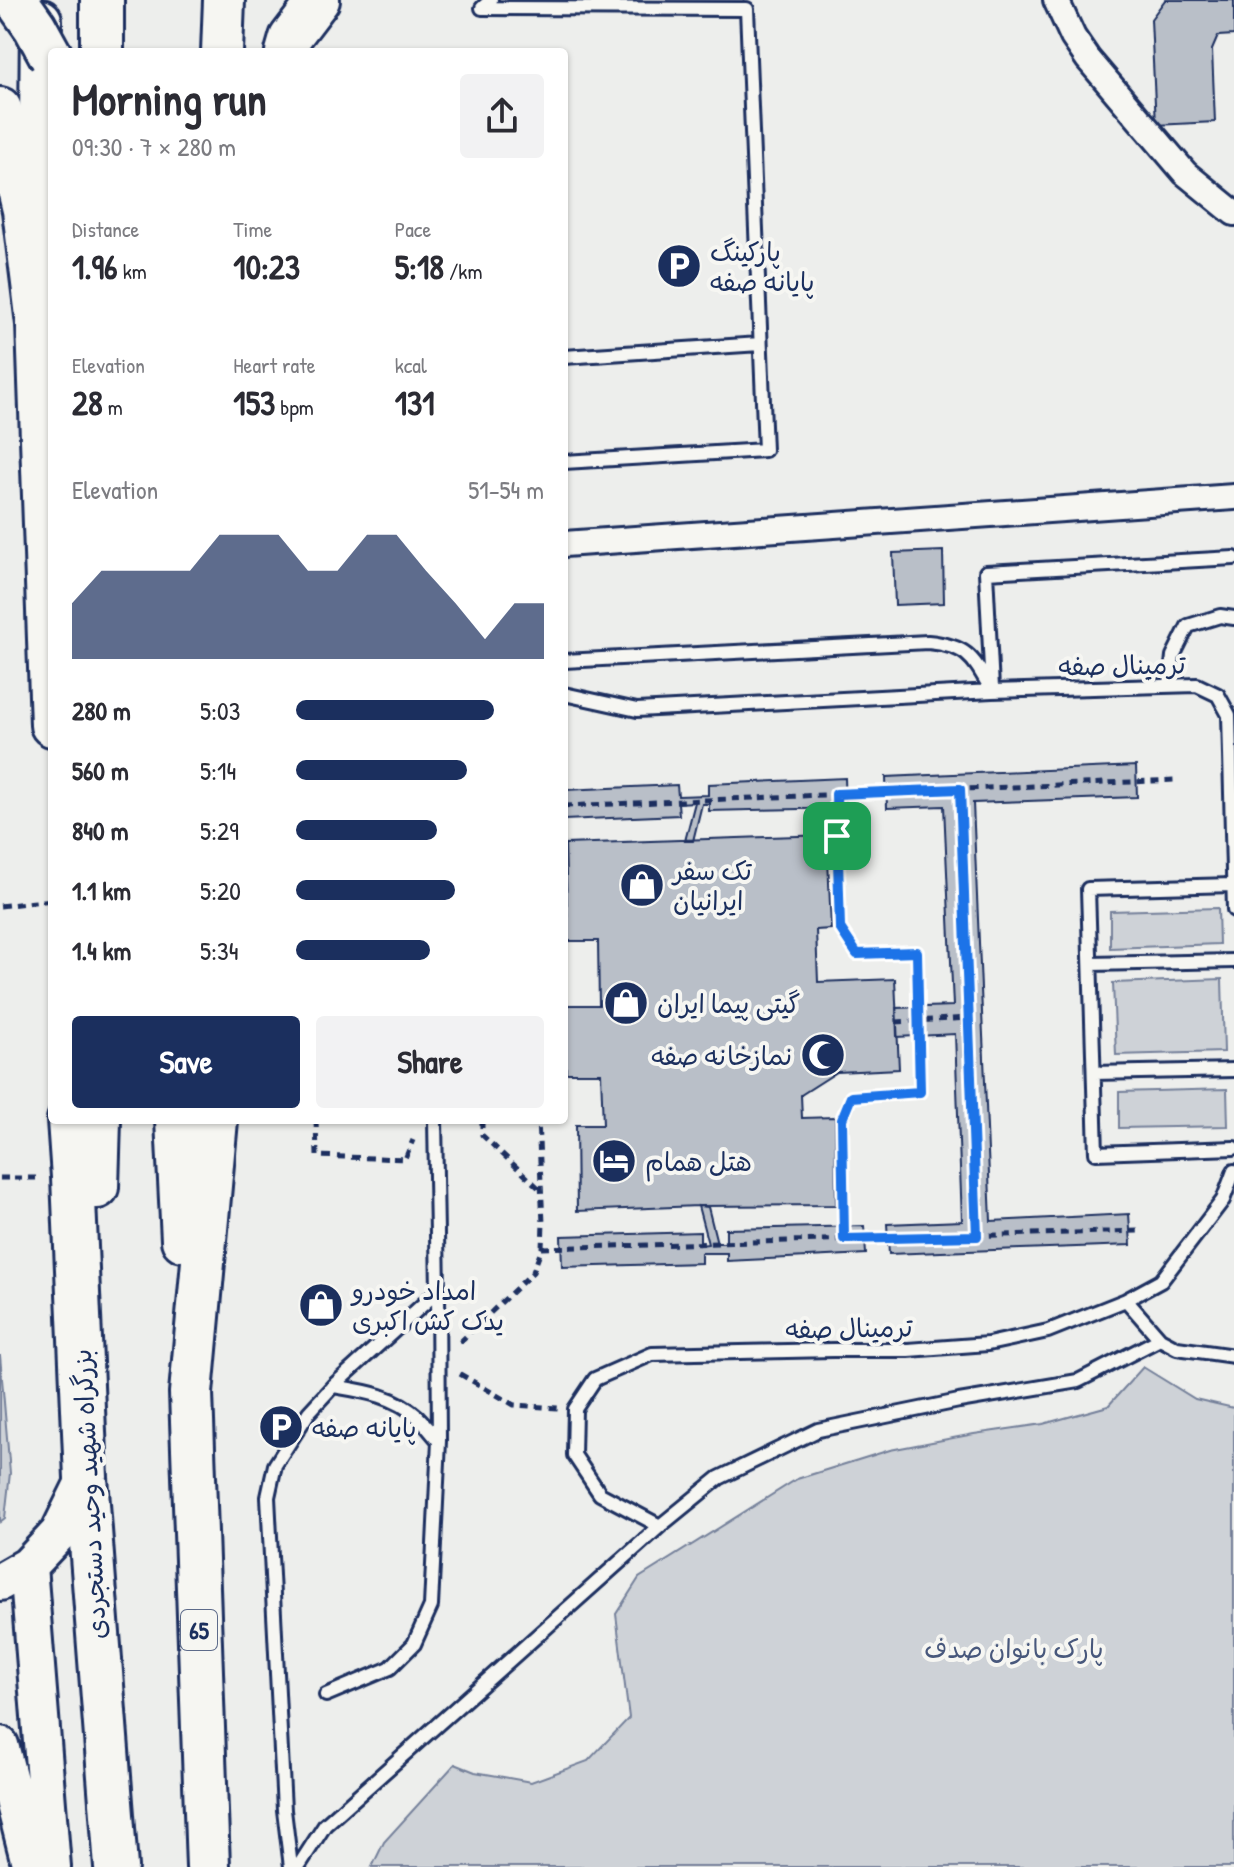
<!DOCTYPE html>
<meta charset="utf-8">
<style>
body{margin:0;font-family:"Patrick Hand","Playpen Sans Arabic",sans-serif;background:#f2f2f3;color:#2b2b33;height:100vh;display:flex;flex-direction:column;font-size:30px;white-space:nowrap}
*{box-sizing:border-box;margin:0}
p{font-size:26px;color:#7c7c81}
.icon{flex:none;width:44px;height:44px;fill:none;stroke:currentColor;stroke-width:2;stroke-linecap:round;stroke-linejoin:round}
.map{position:relative;flex:1;overflow:hidden}
.side{position:absolute;left:48px;top:48px;width:520px;height:1076px;display:flex;flex-direction:column;background:#fff;border-radius:8px;box-shadow:0 2px 6px #0004}
.side>*{flex:none}
.pin{position:absolute;display:grid;place-items:center;width:68px;height:68px;color:#fff;margin:-34px;border-radius:16px;box-shadow:0 4px 12px #0006}
.round{display:grid;place-items:center;flex:none;width:84px;height:84px;border-radius:8px;background:#f2f2f3}
.summary{display:flex;align-items:center;justify-content:space-between;height:136px;padding:0 24px}
h1{font-size:44px;font-weight:700;line-height:60px}
.metrics{display:grid;grid-template-columns:repeat(3,1fr);gap:12px;height:136px;padding:8px 24px}
.metrics div{display:grid;align-content:center}
.metrics b{font-size:34px;font-weight:700}
.metrics small{font-size:22px;font-weight:400}
.metrics p{font-size:22px}
.chart{height:224px;padding:16px 24px}
.chart p{display:flex;justify-content:space-between}
.chart svg{width:100%;height:144px;margin-top:8px;fill:#1b2f5e;opacity:.7}
.button{display:flex;gap:16px;margin-top:auto;padding:16px 24px}
.button a{flex:1;height:92px;border-radius:8px;background:#1b2f5e;color:#fff;font-size:32px;font-weight:700;line-height:92px;text-align:center}
.button a+a{background:#f2f2f3;color:#2b2b33}
ul{padding:0 24px;list-style:none;font-size:26px}
li{display:grid;grid-template-columns:128px 96px 1fr;align-items:center;height:60px}
li i{height:20px;border-radius:10px;background:#1b2f5e}
.map>svg:first-child{display:block}
.green{fill:#ced2d7;stroke:#74809a;stroke-width:2}
.building{fill:#b9bfc8;stroke:#1b2f5e;stroke-width:2}
.lines{fill:none;stroke-linecap:round;stroke-linejoin:round}
.service-casing{stroke:#1b2f5e;stroke-width:18}
.minor-casing{stroke:#1b2f5e;stroke-width:30}
.secondary-casing{stroke:#1b2f5e;stroke-width:42}
.primary-casing{stroke:#1b2f5e;stroke-width:46}
.trunk-casing{stroke:#1b2f5e;stroke-width:48}
.path{stroke:#1b2f5e;stroke-width:5;stroke-dasharray:8 6;stroke-linecap:butt}
.service{stroke:#f6f6f2;stroke-width:12}
.minor{stroke:#f6f6f2;stroke-width:24}
.secondary{stroke:#f6f6f2;stroke-width:36}
.primary{stroke:#f6f6f2;stroke-width:40}
.trunk{stroke:#f6f6f2;stroke-width:42}
.trunk-bridge-casing{stroke:#1b2f5e;stroke-width:48;stroke-linecap:butt}
.trunk-bridge{stroke:#f6f6f2;stroke-width:42}
.route-casing{stroke:#fff;stroke-width:16}
.route{stroke:#1a73e8;stroke-width:10}
.labels{text-anchor:middle;dominant-baseline:central;stroke-width:8;stroke-linejoin:round;paint-order:stroke}
.shield{fill:#f6f6f2;stroke:#5d6b8a;stroke-width:2}
.shield-label{font-size:24px;font-weight:bold;fill:#1b2f5e}
.poi-label{font-size:26px;fill:#1b2f5e;stroke:#f6f6f2;text-anchor:start}
.street-label{font-size:26px;fill:#1b2f5e;stroke:#f6f6f2}
.park-label{font-size:26px;fill:#48587c;stroke:#f6f6f2}
</style>
<div class="map">
<svg width="1234" height="1867" viewBox="0 0 1234 1867">
<rect width="100%" height="100%" fill="#edeeec"/>
<filter id="ink" filterUnits="userSpaceOnUse"><feTurbulence type="fractalNoise" baseFrequency=".0125" numOctaves="2"/><feDisplacementMap in="SourceGraphic" scale="16" xChannelSelector="R" yChannelSelector="G"/><feConvolveMatrix kernelMatrix="1 2 1 2 8 2 1 2 1" color-interpolation-filters="sRGB"/></filter>
<g filter="url(#ink)">
<path class="green" d="M1218 908 1219 944 1110 948V911Z
M1222 979 1224 1052 1116 1055 1113 983Z
M1227 1089 1228 1126 1119 1128V1092Z
M0 1355 10 1473 5 1518 0 1522Z
M1143 1367 1195 1399 1234 1408V1867H372L384 1842 455 1764 475 1772 531 1782 588 1761 629 1718 616 1614 639 1578 797 1479 890 1450 974 1434 1043 1424 1108 1406Z"/>
<path class="building" d="M1165 0H1234V35L1218 36 1212 50 1215 122 1156 125 1151 19Z
M943 551 944 603 895 605 893 553Z
M1136 766 1137 797 973 803 991 1221 1129 1214 1131 1245 889 1254 887 1224 962 1221 955 1034 897 1037 896 1008 953 1006 944 806 887 808 886 777Z
M845 778 846 808 709 811V804H702L693 841H685L695 802 678 803 679 815 564 820V790L677 785 678 796 708 795V784Z
M827 835 831 929 816 930 818 982 895 979 899 1069 837 1072 801 1095 802 1118 835 1117 836 1205 698 1206 577 1211 576 1125H603L601 1073H566L565 1005H599L598 941H568L565 844Z
M698 1206 708 1207 717 1243H726V1229L864 1226 866 1254 727 1261V1253H701V1263L562 1267 561 1236 700 1232V1245L708 1244Z"/>
<g class="lines">
<g class="service-casing">
<path id="service" d="M491 0 482 8 747 9 765 450 564 462
M564 357 760 344
M564 661 928 642C969 646 973 658 992 691
M1170 685 1173 656 1188 626 1220 616 1234 618
M992 688 986 572 1234 558
M564 694 637 710 992 691 1197 685 1218 695 1229 715 1234 910
M1233 885 1088 889 1096 1153 1234 1148
M1091 964 1234 961
M1094 1073 1234 1070
M1126 1300 1160 1339
M333 1386C363 1391 394 1395 418 1417 425 1424 432 1433 439 1441
M660 1526 600 1494 574 1455 575 1409 595 1379 652 1354 833 1350H908L988 1344 1048 1331 1126 1300 1161 1281 1223 1200 1234 1171
M326 1695 390 1668 414 1644 431 1606 439 1441 438 1291
M291 1867 284 1810 268 1497 275 1465 309 1412 333 1386 438 1291 435 1120
M298 1867 325 1825 660 1526 719 1478 818 1430 959 1401 1078 1381 1160 1339 1177 1348 1234 1356"/>
</g>
<g class="minor-casing">
<path id="minor" d="M1056 0 1073 37 1088 59 1185 173 1234 213
M564 544 1234 497"/>
</g>
<g class="secondary-casing">
<path id="secondary" d="M28 1566 52 1867
M0 1582 28 1566 59 1533 86 1478
M0 1745 31 1867"/>
</g>
<g class="primary-casing">
<path id="primary" d="M222 52 224 0
M286 52 290 38 319 0
M39 236 41 20"/>
</g>
<g class="trunk-casing">
<path id="trunk" d="M102 0V52
M0 109 24 210 38 324 52 725
M69 1120 73 1177 86 1478 116 1867
M177 1120 183 1240
M97 1187 99 1120
M208 1867 191 1393 216 1120"/>
</g>
<path class="path" d="M960 789 977 1236
M836 794 840 928 857 954 917 952 920 1092 851 1097 842 1119 844 1239
M564 806 1176 780
M0 906 52 900
M896 1022 968 1018
M564 1040H566
M316 1120 317 1156 405 1159 413 1140
M482 1120V1135L541 1190
M0 1178H39
M542 1248 1141 1231
M460 1342 533 1272 542 1248 543 1223 538 1120
M460 1374 514 1405 558 1408"/>
<use href="#service" class="service"/>
<use href="#minor" class="minor"/>
<use href="#secondary" class="secondary"/>
<use href="#primary" class="primary"/>
<use href="#trunk" class="trunk"/>
<g class="trunk-bridge-casing">
<path id="trunk-bridge" d="M16 0 35 27 52 58"/>
</g>
<use href="#trunk-bridge" class="trunk-bridge"/>
</g>
</g>
<g class="lines" filter="url(#ink)">
<g class="route-casing">
<path id="route" d="M960 789 977 1236 844 1239 842 1119 851 1097 920 1092 917 952 857 954 840 928 836 794Z"/>
</g>
<use href="#route" class="route"/>
</g>
<defs>
<g id="parking-disc" transform="scale(2.3)"><circle r="9.5" fill="#1b2f5e" stroke="#f6f6f2"/><path d="M-3.5-5.5H1a3.5 3.5 0 0 1 0 7H-1V5.5H-3.5ZM-1-3.4V-.6H.8a1.4 1.4 0 0 0 0-2.8Z" fill="#fff"/></g>
<g id="shop-disc" transform="scale(2.3)"><circle r="9.5" fill="#1b2f5e" stroke="#f6f6f2"/><path d="M-5-2.5h2.3a2.7 3.5 0 0 1 5.4 0H5L5.5 6h-11ZM-1.5-2.5h3a1.5 2.3 0 0 0-3 0Z" fill="#fff"/></g>
<g id="mosque-disc" transform="scale(2.3)"><circle r="9.5" fill="#1b2f5e" stroke="#f6f6f2"/><path d="M3.5-4.9A6 6 0 1 0 3.5 4.9A5 5 0 1 1 3.5-4.9Z" fill="#fff"/></g>
<g id="hotel-disc" transform="scale(2.3)"><circle r="9.5" fill="#1b2f5e" stroke="#f6f6f2"/><path d="M-6-4.5h1.5V1H6V5H4.5V3h-9V5H-6ZM-4 0a1.8 1.8 0 1 1 3.6 0ZM.5 0V-2.5h3Q6-2.5 6 0Z" fill="#fff"/></g>
</defs>
<g fill-rule="evenodd">
<use href="#parking-disc" x="679" y="266"/>
<use href="#shop-disc" x="642" y="885"/>
<use href="#shop-disc" x="626" y="1003"/>
<use href="#mosque-disc" x="823" y="1055"/>
<use href="#hotel-disc" x="614" y="1161"/>
<use href="#shop-disc" x="321" y="1305"/>
<use href="#parking-disc" x="281" y="1427"/>
</g>
<g class="labels">
<rect class="shield" x="181" y="1610" width="36" height="40" rx="6"/>
<g class="shield-label">
<text x="199" y="1630">65</text>
</g>
<g class="poi-label">
<text x="710" y="251">پارکینگ<tspan x="710" dy="30">پایانه صفه</tspan></text>
<text x="673" y="870">تک سفر<tspan x="673" dy="30">ایرانیان</tspan></text>
<text x="657" y="1003">گیتی پیما ایران</text>
<text x="792" y="1055" text-anchor="end">نمازخانه صفه</text>
<text x="645" y="1161">هتل همام</text>
<text x="352" y="1290">امداد خودرو<tspan x="352" dy="30">یدک کش اکبری</tspan></text>
<text x="312" y="1427">پایانه صفه</text>
</g>
<g class="street-label">
<text transform="translate(1122 665) rotate(-1)">ترمینال صفه</text>
<text transform="translate(849 1328) rotate(-1)">ترمینال صفه</text>
<text transform="translate(89 1494) rotate(-93)">بزرگراه شهید وحید دستجردی</text>
</g>
<g class="park-label">
<text x="1014" y="1648">پارک بانوان صدف</text>
</g>
</g>
</svg>
<div class="pin" style="left:837px;top:836px;background:#1e9e55"><svg class="icon" aria-label="arrive" viewBox="0 0 24 24"><path d="M6 21V4h12l-3 4 3 4H6"/></svg></div>
<section class="side">
<div class="summary"><div><h1>Morning run</h1><p>09:30 · 7 × 280 m</p></div><a class="round"><svg class="icon" aria-label="share" viewBox="0 0 24 24"><path d="M12 15V3M7 8l5-5 5 5M5 13v7h14v-7"/></svg></a></div>
<div class="metrics">
<div><p>Distance</p><b>1.96<small> km</small></b></div>
<div><p>Time</p><b>10:23</b></div>
<div><p>Pace</p><b>5:18<small> /km</small></b></div>
</div>
<div class="metrics">
<div><p>Elevation</p><b>28<small> m</small></b></div>
<div><p>Heart rate</p><b>153<small> bpm</small></b></div>
<div><p>kcal</p><b>131</b></div>
</div>
<div class="chart"><p><span>Elevation</span>51–54 m</p>
<svg viewBox="0 0 160 44" preserveAspectRatio="none"><path d="M0 44V27L10 17L20 17L30 17L40 17L50 6L60 6L70 6L80 17L90 17L100 6L110 6L120 17L130 27L140 38L150 27L160 27V44z"/></svg>
</div>
<ul>
<li><b>280 m</b>5:03<i style="width:80%"></i></li>
<li><b>560 m</b>5:14<i style="width:69%"></i></li>
<li><b>840 m</b>5:29<i style="width:57%"></i></li>
<li><b>1.1 km</b>5:20<i style="width:64%"></i></li>
<li><b>1.4 km</b>5:34<i style="width:54%"></i></li>
</ul>
<div class="button"><a>Save</a><a>Share</a></div>
</section>
</div>
